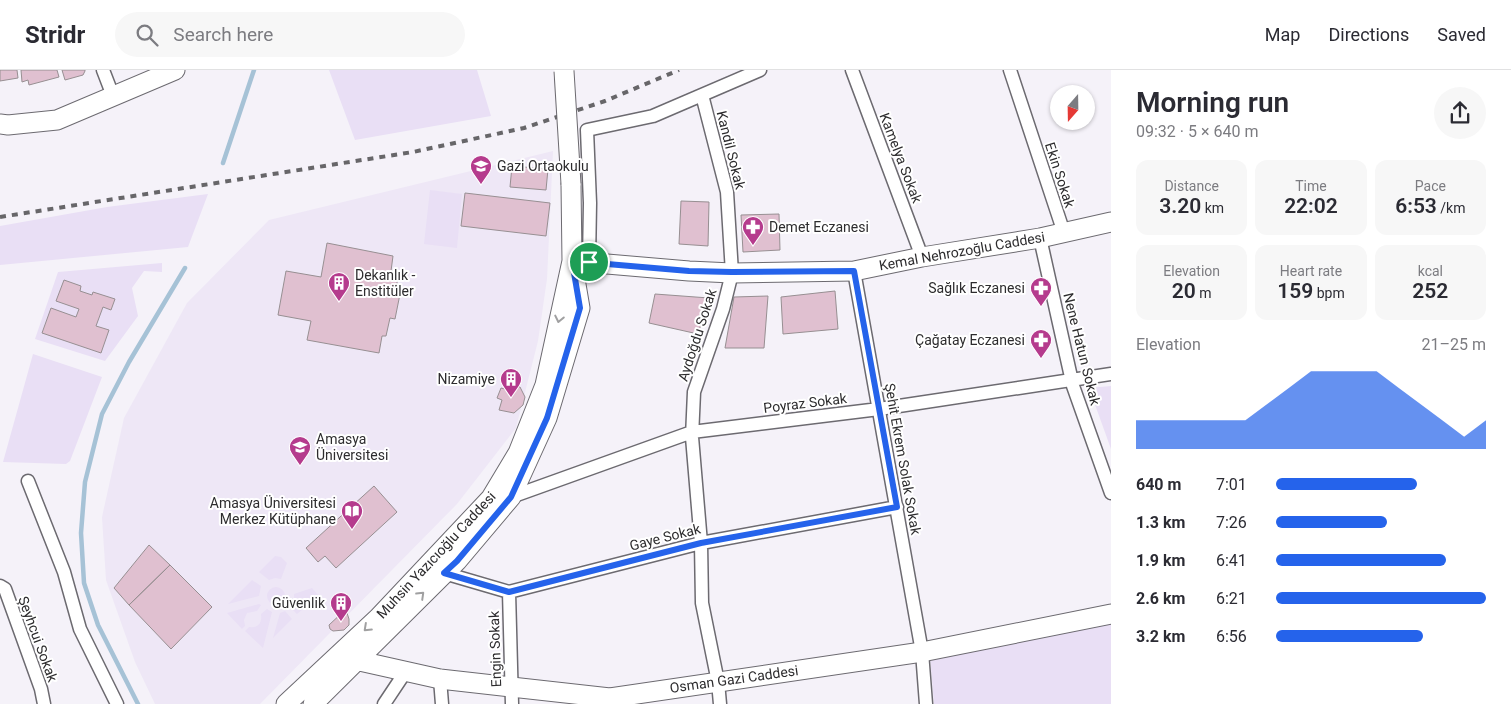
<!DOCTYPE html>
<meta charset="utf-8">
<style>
body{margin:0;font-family:Roboto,sans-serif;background:#f7f7f7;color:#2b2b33;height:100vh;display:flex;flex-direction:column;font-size:19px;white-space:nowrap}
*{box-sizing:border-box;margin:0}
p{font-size:16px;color:#7c7c81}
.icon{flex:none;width:28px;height:28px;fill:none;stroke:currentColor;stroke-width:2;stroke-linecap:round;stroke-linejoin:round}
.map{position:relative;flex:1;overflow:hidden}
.details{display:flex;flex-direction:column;background:#fff;width:400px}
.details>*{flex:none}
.needle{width:32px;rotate:200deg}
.buttons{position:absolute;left:1050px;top:15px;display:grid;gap:10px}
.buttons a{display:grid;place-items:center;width:45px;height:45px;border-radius:50%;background:#fff;box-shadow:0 1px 4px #0004;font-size:25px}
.pin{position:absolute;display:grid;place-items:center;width:42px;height:42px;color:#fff;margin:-21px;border:2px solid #fff;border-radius:50%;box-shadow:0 1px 5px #0007}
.round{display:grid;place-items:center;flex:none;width:52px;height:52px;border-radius:26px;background:#f7f7f7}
.head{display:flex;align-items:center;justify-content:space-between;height:85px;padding:0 25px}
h1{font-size:28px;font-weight:600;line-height:38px}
.metrics{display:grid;grid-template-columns:repeat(3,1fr);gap:8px;height:85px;padding:5px 25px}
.metrics div{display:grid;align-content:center;border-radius:12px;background:#f7f7f7;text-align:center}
.metrics b{font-size:21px;font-weight:600}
.metrics small{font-size:14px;font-weight:400}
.metrics p{font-size:14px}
.chart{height:140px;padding:10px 25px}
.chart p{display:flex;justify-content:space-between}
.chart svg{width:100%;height:90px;margin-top:5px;fill:#2563eb;opacity:.7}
ul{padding:0 25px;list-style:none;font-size:16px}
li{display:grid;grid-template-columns:80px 60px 1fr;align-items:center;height:38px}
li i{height:12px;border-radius:6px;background:#2563eb}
header{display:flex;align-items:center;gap:30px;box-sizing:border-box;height:70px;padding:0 25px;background:#fff;border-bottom:1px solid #e1e1e2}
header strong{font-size:24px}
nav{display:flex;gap:28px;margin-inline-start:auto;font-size:18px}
.search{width:350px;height:45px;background:#f7f7f7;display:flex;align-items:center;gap:12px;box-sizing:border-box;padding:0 18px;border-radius:28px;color:#7c7c81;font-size:19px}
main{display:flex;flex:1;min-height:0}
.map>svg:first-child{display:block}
.built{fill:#eee7f6}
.green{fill:#e9dff5}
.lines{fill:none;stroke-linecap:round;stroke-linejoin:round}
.stream{stroke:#a6c2d6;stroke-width:4.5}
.building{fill:#e0c0d0;stroke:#978f92}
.street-casing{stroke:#6c6a70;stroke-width:15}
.secondary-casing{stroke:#6c6a70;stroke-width:21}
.street{stroke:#fff;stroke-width:12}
.secondary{stroke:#fff;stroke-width:19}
.rail{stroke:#676669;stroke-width:4;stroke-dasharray:6 6;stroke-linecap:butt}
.secondary-bridge-casing{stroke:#6c6a70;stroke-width:21;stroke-linecap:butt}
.secondary-bridge{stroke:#fff;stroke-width:19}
.oneway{stroke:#a0a0a1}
.route-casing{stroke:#fff;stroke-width:10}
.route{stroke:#2563eb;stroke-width:6}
.labels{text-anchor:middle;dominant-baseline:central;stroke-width:4;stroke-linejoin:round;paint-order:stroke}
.street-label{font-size:14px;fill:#2d2c2e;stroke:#fff}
.poi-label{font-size:14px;fill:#2d2c2e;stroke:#fff;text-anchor:end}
</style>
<header>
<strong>Stridr</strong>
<div class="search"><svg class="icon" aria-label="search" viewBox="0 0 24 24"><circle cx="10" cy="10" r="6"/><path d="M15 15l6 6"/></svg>Search here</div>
<nav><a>Map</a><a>Directions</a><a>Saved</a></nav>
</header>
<main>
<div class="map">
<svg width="1111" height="634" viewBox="0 0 1111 634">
<rect width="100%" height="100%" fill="#f5f2f9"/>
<path class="built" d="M553 81 547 209 538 271 516 358 457 434 260 634H155L135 592 106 510 102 447 124 348 187 233 269 150Z"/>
<path class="green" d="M329 0H477L491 46 355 70Z
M430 120 462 124 457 178 424 174Z
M208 124 188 177 0 195V156L107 137Z
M162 193V202L144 201 132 218 138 246 105 291 35 269 58 202Z
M33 284 102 307 70 391 66 394 3 392Z
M1111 316V379L1089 318Z
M275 486 281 487 287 493 281 509 275 508 269 510 259 502Z
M252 510 261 516 259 526 228 534Z
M267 526a9 9 0 1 1 18 0a9 9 0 1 1-18 0Z
M312 518 319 526 297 544 290 537 294 528V524Z
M259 534 261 535 257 541 247 543 244 550 245 556 242 559 227 543Z
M267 539 272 542 263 578 245 561 249 557C259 558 262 553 261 544Z
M285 541 292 549 273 568 280 543Z
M1111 553V634H934L930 587Z"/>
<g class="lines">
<path class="stream" d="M223 93 254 0
M138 634 98 555 84 513 81 463 85 412 102 344 129 292 185 198"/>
</g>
<path class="building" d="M0 0H17L18 8 0 11Z
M21 0H57L59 7 29 15 28 10 22 12Z
M62 0H85V1L83 5 65 10Z
M512 96 548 99 546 120 510 117Z
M465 123 550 133 546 166 461 156Z
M681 131 709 132 708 176 679 174Z
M779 144 780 180 743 182 741 145Z
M327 173 393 186 391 201 399 202 396 218 401 219 395 249 390 248 386 266H382L379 283 307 270 311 251 278 245 286 201 321 207Z
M64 210 81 216 80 221 92 225 93 222 115 229 111 240 103 237 96 256 109 260 101 283 42 263 51 238 76 247 79 239 56 231Z
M835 221 838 259 783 264 781 227Z
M655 224 709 228 698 264 649 253Z
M768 226 764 278H725L734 227Z
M507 312 520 317 525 327 523 335 514 343 499 340 502 330 497 328 501 318 505 319Z
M374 416 397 442 336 498 325 486 318 492 306 478Z
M149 475 170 495 129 535 114 518Z
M170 495 212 537 171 579 129 535Z
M344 541 347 543 349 549V555L344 560 333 561 330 559 329 555Z"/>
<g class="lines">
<g class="street-casing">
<path id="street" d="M103 0 113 26
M852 0 922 187
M1010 0 1064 163
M702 25 727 122 732 203 723 239 694 322 692 367 701 473 702 533 718 612 720 634
M1040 168 1073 316 1111 423
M589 192 590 133 587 60 653 46 760 0
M854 201 922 582 926 634
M28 411 64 502 80 559 117 634
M511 427 692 362 879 339 1111 304
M444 503 509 522 701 473 897 437
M0 516 5 519 41 619 44 634
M509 522 512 634
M440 609 442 634
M384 634 406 601"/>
</g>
<g class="secondary-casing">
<path id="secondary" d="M0 54 8 55 57 50 175 0
M355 590 440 609 610 628 922 582 1111 544
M286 634 378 548 491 428 518 383 545 315 572 191 571 114
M313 634 457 491 511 427 547 348 580 238 572 191 689 201 732 203 854 201 922 187 1040 168 1111 152"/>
</g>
<use href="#street" class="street"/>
<use href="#secondary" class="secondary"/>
<path class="rail" d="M0 147 413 82 524 58 605 31 679 0"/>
<g class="secondary-bridge-casing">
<path id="secondary-bridge" d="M564 1 571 114"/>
</g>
<use href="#secondary-bridge" class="secondary-bridge"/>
</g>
<defs><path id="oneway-chevron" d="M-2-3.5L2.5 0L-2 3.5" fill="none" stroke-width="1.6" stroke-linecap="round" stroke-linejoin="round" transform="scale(1.25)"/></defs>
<g class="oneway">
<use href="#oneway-chevron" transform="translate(559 249) rotate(102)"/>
<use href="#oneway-chevron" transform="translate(421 525) rotate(-44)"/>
<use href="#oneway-chevron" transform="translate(367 558) rotate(137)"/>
</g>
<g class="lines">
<g class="route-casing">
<path id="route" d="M572 191 689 201 732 202 854 201 897 437 701 473 509 522 444 503 457 491 511 427 547 348 580 238Z"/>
</g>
<use href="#route" class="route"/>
</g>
<defs>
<g id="school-pin" transform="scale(1.125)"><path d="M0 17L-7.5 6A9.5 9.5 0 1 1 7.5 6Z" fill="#b53b8d" stroke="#fff"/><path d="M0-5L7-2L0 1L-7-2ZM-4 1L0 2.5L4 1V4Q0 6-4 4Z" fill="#fff"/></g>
<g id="pharmacy-pin" transform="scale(1.125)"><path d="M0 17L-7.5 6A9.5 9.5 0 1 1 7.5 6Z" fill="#b53b8d" stroke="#fff"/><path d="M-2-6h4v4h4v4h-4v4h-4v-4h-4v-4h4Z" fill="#fff"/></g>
<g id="building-pin" transform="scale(1.125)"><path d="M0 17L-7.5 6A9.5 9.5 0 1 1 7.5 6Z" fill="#b53b8d" stroke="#fff"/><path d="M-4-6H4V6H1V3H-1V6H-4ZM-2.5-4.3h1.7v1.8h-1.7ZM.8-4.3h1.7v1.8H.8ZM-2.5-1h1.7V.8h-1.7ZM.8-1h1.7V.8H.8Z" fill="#fff"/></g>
<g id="university-pin" transform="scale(1.125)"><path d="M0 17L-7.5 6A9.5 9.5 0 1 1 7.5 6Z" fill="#b53b8d" stroke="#fff"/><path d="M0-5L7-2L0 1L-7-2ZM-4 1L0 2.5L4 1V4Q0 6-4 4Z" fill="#fff"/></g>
<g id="library-pin" transform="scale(1.125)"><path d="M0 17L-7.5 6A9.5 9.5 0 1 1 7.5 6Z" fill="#b53b8d" stroke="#fff"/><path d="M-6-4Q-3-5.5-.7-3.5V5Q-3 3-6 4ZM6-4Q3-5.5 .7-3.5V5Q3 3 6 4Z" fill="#fff"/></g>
</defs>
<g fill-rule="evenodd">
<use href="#school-pin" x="481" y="96"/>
<use href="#pharmacy-pin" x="753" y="157"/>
<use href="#building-pin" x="339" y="213"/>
<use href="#pharmacy-pin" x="1041" y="218"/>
<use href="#pharmacy-pin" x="1041" y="270"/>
<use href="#building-pin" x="511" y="309"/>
<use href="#university-pin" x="300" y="377"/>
<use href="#library-pin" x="352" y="441"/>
<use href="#building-pin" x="341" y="533"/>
</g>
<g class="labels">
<g class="street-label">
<text transform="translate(731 80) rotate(76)">Kandil Sokak</text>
<text transform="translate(901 88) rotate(69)">Kamelya Sokak</text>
<text transform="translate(1060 105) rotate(72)">Ekin Sokak</text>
<text transform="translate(962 181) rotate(-10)">Kemal Nehrozoğlu Caddesi</text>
<text transform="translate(697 265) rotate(-72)">Aydoğdu Sokak</text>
<text transform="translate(1082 279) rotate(76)">Nene Hatun Sokak</text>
<text transform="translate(805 333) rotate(-7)">Poyraz Sokak</text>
<text transform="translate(903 389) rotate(80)">Şehit Ekrem Solak Sokak</text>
<text transform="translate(665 467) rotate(-14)">Gaye Sokak</text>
<text transform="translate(436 485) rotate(-47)">Muhsin Yazıcıoğlu Caddesi</text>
<text transform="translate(38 569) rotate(70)">Şeyhcui Sokak</text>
<text transform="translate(495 579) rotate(-92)">Engin Sokak</text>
<text transform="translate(734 609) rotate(-8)">Osman Gazi Caddesi</text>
</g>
<g class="poi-label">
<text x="497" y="96" text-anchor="start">Gazi Ortaokulu</text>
<text x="769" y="157" text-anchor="start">Demet Eczanesi</text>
<text x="355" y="205" text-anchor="start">Dekanlık -<tspan x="355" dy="16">Enstitüler</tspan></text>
<text x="1025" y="218">Sağlık Eczanesi</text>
<text x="1025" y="270">Çağatay Eczanesi</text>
<text x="495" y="309">Nizamiye</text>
<text x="316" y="369" text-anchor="start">Amasya<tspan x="316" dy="16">Üniversitesi</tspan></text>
<text x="336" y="433">Amasya Üniversitesi<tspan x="336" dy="16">Merkez Kütüphane</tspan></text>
<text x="325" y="533">Güvenlik</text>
</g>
</g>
</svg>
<div class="buttons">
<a><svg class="needle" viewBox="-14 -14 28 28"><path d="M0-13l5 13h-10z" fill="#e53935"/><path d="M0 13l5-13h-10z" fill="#7c7c81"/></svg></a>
</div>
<div class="pin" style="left:589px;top:192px;background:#1e9e55"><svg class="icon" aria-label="arrive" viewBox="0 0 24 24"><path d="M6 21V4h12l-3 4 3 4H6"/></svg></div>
</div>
<section class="details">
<div class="head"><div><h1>Morning run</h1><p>09:32 · 5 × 640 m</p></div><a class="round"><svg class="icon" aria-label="share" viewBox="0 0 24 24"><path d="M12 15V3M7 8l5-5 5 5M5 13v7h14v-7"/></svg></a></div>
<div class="metrics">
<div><p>Distance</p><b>3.20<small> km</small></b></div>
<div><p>Time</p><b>22:02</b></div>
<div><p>Pace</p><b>6:53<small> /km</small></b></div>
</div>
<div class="metrics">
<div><p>Elevation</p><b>20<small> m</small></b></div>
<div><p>Heart rate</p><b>159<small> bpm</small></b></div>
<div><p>kcal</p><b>252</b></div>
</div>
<div class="chart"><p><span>Elevation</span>21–25 m</p>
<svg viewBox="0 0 160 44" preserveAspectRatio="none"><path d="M0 44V30L10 30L20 30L30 30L40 30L50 30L60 22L70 14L80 6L90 6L100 6L110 6L120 14L130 22L140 30L150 38L160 30V44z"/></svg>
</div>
<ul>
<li><b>640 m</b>7:01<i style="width:67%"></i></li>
<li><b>1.3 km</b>7:26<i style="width:53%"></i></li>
<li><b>1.9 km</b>6:41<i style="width:81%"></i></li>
<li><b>2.6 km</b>6:21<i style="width:100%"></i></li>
<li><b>3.2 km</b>6:56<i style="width:70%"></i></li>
</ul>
</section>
</main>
